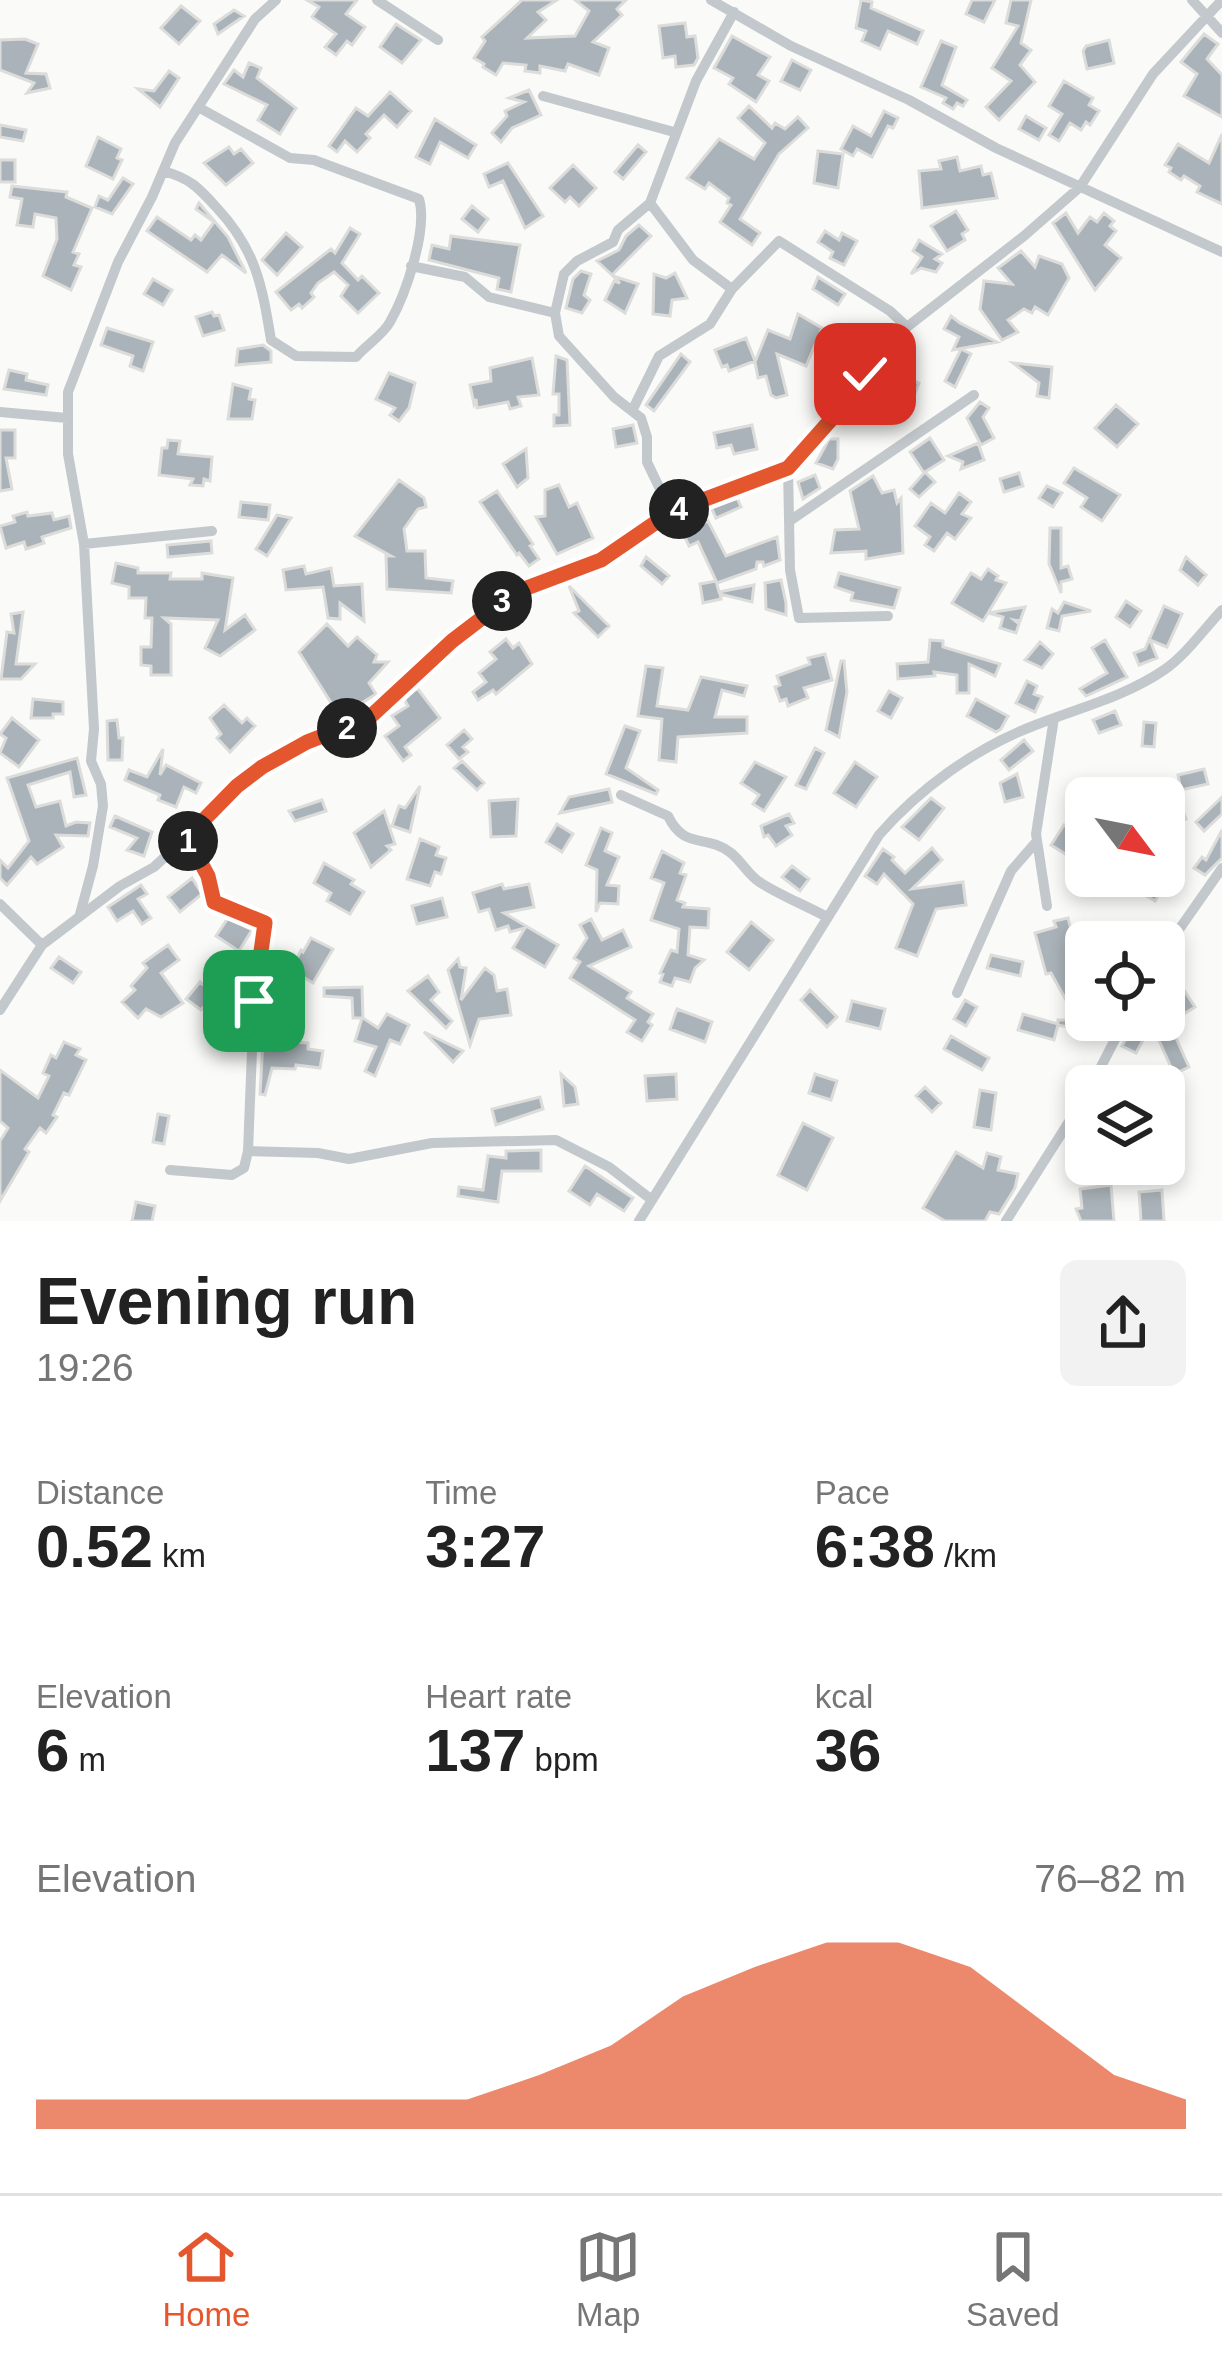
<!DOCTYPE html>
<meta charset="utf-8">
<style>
body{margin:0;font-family:Helvetica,sans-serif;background:#f2f2f2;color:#222;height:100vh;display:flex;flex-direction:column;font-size:45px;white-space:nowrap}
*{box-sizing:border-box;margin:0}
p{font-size:39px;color:#767676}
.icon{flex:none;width:66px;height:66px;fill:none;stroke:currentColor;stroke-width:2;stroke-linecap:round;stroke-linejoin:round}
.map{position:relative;height:1221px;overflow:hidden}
.side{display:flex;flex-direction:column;background:#fff;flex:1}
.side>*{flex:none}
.needle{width:78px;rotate:122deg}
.buttons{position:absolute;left:1065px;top:777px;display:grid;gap:24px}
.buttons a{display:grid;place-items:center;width:120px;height:120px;border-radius:18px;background:#fff;box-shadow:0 6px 18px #0003;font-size:60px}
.pin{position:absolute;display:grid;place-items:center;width:102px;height:102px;color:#fff;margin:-51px;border-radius:24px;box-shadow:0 6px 18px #0006}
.km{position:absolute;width:60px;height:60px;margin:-30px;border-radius:50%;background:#222;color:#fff;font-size:33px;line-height:60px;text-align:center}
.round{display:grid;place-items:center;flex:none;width:126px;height:126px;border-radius:18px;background:#f2f2f2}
.headline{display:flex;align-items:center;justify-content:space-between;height:204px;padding:0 36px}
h1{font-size:66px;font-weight:600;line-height:90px}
.metrics{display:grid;grid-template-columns:repeat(3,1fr);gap:18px;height:204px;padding:12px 36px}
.metrics div{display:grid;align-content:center}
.metrics b{font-size:60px;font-weight:600}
.metrics small{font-size:33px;font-weight:400}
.metrics p{font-size:33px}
.chart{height:336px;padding:24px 36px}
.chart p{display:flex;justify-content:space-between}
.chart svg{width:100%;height:216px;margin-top:12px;fill:#e4572e;opacity:.7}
.tab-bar{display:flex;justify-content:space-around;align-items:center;height:168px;border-top:3px solid #e0e0e0;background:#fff;font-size:33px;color:#767676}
.tab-bar a{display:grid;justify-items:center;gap:6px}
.tab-bar .on{color:#e4572e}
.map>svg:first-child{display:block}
.building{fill:#aab3b9;stroke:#dcdcda;stroke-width:3}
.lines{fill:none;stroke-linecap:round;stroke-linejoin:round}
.street{stroke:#c3c8cc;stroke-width:10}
.route-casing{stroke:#fff;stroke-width:24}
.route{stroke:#e4572e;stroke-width:15}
</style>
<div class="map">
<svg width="1222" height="1221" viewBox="0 0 1222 1221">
<rect width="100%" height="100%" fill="#fafaf8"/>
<path class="building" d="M307 0H357L346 14 365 27 352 45 347 41 336 55 325 47 336 34 312 17 319 7Z
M522 0H557L538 12 546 20 527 38 575 36 589 11 575 0H626L617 9 622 15 593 42 609 48 599 75 568 64 565 71 540 66V73L525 71 526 65 503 63 496 75 483 67 484 64 474 58 485 41 482 37Z
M861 0 872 2 871 8 923 31 917 44 888 31 880 49 862 41 866 31 856 28Z
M972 0H995L984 22 966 14Z
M1011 0H1031L1021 43 1031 50 1020 65 1035 82 999 120 986 107 1011 81 992 68 1018 26 1006 23Z
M181 6 200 21 179 44 161 28Z
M234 10 244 16 218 34 214 24Z
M685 23 687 37 695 36 698 58 694 65 676 67 675 56 663 58 659 26Z
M396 24 421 40 402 63 380 47Z
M1204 34 1218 44 1207 59 1222 75V117L1184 96 1197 74 1181 62Z
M732 36 770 57 758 75 769 81 756 102 729 84 733 78 714 68Z
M25 39 38 44 26 73 46 74 50 88 27 93 34 83 0 70V40Z
M1109 40 1114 63 1087 69 1083 51 1086 46Z
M941 41 956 47 942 85 967 100 963 106 957 103 953 109 943 103 946 98 921 87Z
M792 60 811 70 800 90 781 81Z
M249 63 261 68 257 78 296 108 280 134 258 120 267 105 224 84 234 70 243 77Z
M169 71 179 78 160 107 138 89 154 91Z
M1064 81 1093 98 1089 105 1099 111 1090 125 1086 122 1081 130 1070 123 1059 141 1049 135 1062 114 1049 106Z
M529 90 541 115 512 128 501 142 492 133 507 116 505 111 524 102 509 98Z
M390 92 411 111 397 127 384 115 366 134 370 138 357 152 345 141 337 152 329 146 356 108 368 116Z
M749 106 772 128 775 123 785 129 798 117 808 128 779 154 740 219 760 233 752 245 720 222 731 205 727 203 729 198 709 183 705 189 687 178 719 139 754 159 765 143 738 118Z
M884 111 898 118 893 128 888 126 872 157 857 149 853 156 841 149 853 126 871 136Z
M1026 116 1046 128 1039 140 1019 129Z
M435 119 476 145 468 158 440 142 430 164 416 157Z
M0 125 26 130 23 141 0 137Z
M1222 134V204L1197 192 1200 186 1184 176 1181 180 1169 172 1171 168 1165 165 1178 144 1209 163Z
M98 137 121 149 117 158 122 160 113 179 86 166Z
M638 145 646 152 623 179 615 172Z
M229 147 234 154 241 149 253 163 226 185 204 163Z
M818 151 843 154 838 188 814 183Z
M957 157 960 171 981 166 983 175 991 173 997 198 922 208 919 171 941 169 939 161Z
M0 160H15V182H0Z
M508 163 543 216 525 228 503 181 489 187 484 174Z
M573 165 596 188 579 206 570 197 565 202 550 188Z
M123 178 133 184 112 214 95 207 99 196 108 200Z
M12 186 67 192 66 197 92 208 73 252 79 254 74 265 81 267 71 290 43 276 57 239 56 218 35 214 33 227 17 225 22 199 10 197Z
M199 203 228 237 246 273 222 255 207 272 147 231 157 217 191 240 195 235 201 240 214 222 196 209Z
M472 206 488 219 478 232 462 219Z
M956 211 968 230 962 234 965 240 947 251 931 226Z
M1066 213 1078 233 1090 217 1097 222 1104 213 1114 221 1110 226 1116 231 1105 245 1121 258 1095 290 1053 223Z
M639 225 651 236 612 275 597 261 619 250 626 236Z
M350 228 360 234 342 263 358 280 362 276 379 293 358 313 341 296 348 285 334 272 318 283 311 293 314 297 302 308 299 304 291 310 276 292 331 249 335 253Z
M825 231 839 240 842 233 857 241 844 265 830 258 833 252 818 242Z
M286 233 302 247 277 275 262 260Z
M451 236 520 245 511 292 497 289 499 278 429 260 432 245 449 249Z
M919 240 942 254 935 259 942 263 936 272 921 268 911 274 922 257 913 251Z
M1021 251 1035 267 1039 256 1062 264 1069 278 1048 315 1035 307 1032 313 1024 309 1008 320 1018 332 1002 340 980 309 984 281 1012 284 998 268Z
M581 271 591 274 584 295 590 300 582 313 566 308 573 279Z
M675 273 687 298 672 300 670 316 653 314 654 274 666 278Z
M613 276 638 284 625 313 605 300 614 281 620 283Z
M818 277 845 294 838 305 813 289Z
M153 279 172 290 163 305 144 294Z
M212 312 214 316 219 315 224 330 203 336 196 317Z
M798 314 822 328 806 366 777 354 787 395 776 398 771 395 766 376 758 378 755 362 768 330 790 339Z
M951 316 960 323 997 342 953 350 959 337 944 329Z
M107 328 153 342 143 371 130 366 133 356 101 345Z
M746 338 755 361 729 371 727 365 722 367 715 350Z
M263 345 271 351V362L236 365 238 349Z
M961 349 971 354 955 387 945 381Z
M681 354 690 362 654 411 646 405Z
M556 356 567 360 570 425 554 426V415H559V394H553Z
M532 358 539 395 518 397 521 406 510 409 508 402 477 408 476 399 474 404 470 385 491 381 490 368Z
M1013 363 1052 367 1049 398 1037 396 1039 383Z
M884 369 919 383 913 398 890 388 885 400 873 396 876 379Z
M9 370 27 374 26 380 48 385 46 395 4 389Z
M389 373 415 383 409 408 399 421 390 415 395 408 376 399Z
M233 384 251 389 249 399 255 400 252 419H228Z
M980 402 989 408 983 417 994 438 981 445 967 418Z
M1116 405 1138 424 1117 447 1095 428Z
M633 425 637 443 616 447 613 429Z
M752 425 757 449 734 454 731 445 717 448 714 433Z
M0 430H15V458H6L12 489 0 491Z
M930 438 944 460 925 472 935 482 919 497 910 489 924 473 910 452Z
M829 439H838V459L833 469 816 463Z
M168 440 180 441 178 454 212 457 210 481 204 479 203 486 190 485 193 479 159 475 162 448H167Z
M978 443 984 460 961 469 963 462 948 456Z
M526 449 528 478 517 487 503 464Z
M1074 468 1120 495 1102 521 1081 507 1087 498 1064 483Z
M1019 473 1023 486 1004 492 1000 479Z
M815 475 820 488 803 499 798 482Z
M873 476 882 493 894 490 897 503 901 498 903 553 866 559V551L831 553 835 530 859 529 850 491Z
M399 480 424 498 426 507 418 509 404 529 407 551H425L426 578 453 581 451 593 387 589 386 556H391L355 536Z
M559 485 569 507 577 503 593 538 557 554 536 517 545 516V490Z
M1047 486 1062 493 1053 507 1039 498Z
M497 491 533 544 530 546 539 559 529 566 519 553 517 555 480 502Z
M959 493 971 502 962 514 971 518 955 539 947 533 934 551 925 545 930 537 915 526 931 503 945 513Z
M737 498 741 507 716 518 711 507Z
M241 502 270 505 268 520 239 517Z
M27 512 28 516 52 513 54 520 69 516 71 528 42 537 44 543 26 549 24 542 6 548 0 526 15 522 13 516Z
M277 515 291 518 267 556 256 549Z
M708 521 726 556 777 537 780 560 764 566 763 562H757L756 569 717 583 698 542 689 546 683 533Z
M1050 528H1061V568L1068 566 1072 579 1061 582V593L1049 564Z
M211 541 212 553 168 557 167 545Z
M646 557 669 576 662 584 641 566Z
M1186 557 1206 575 1198 585 1180 570Z
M116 563 138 568V573H171L170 579H202V573L233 578 225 630 245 615 255 630 220 656 205 648 218 620 164 618 171 624V675H151V666L141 665V647H151L152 618H145L146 598H129V587L112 583Z
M304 566 306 574 331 568 334 586 362 584 364 621 340 603V619L328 618 323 587 286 590 283 570Z
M988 569 998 576 996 580 1006 583 988 613 1025 607 1020 621 1014 620 1019 624 1016 633 1000 628 1003 617 988 613 983 621 952 603 971 573 981 579Z
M839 573 900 588 894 608 851 600 853 593 835 587Z
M781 580 786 603V615L766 609 765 583Z
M716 581 719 592 754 585 752 602 720 594 721 599 703 603 700 584Z
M569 586 609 626 598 637 574 613 579 611Z
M1126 601 1141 611 1130 627 1116 617Z
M1064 602 1091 611 1062 616 1059 631 1047 628 1052 609 1058 613Z
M1164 606 1182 614 1167 647 1150 640 1157 658 1139 665 1134 653 1145 649Z
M23 612 16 664H35L21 679H1L7 632 14 633 11 614Z
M327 624 348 646 357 637 377 655 374 662H388L369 683 376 694 347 712 345 708 337 712 299 652Z
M506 639 513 648 519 643 532 664 496 694 493 690 478 700 473 692 486 682 479 673 496 659 490 652Z
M930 640 943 641V647L1000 664 995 676 969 664V693H957V675L934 672 935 676 898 679 897 664 928 662Z
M1105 640 1127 677 1086 696 1080 689 1107 673 1092 648Z
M1040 642 1053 654 1042 668 1025 660Z
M825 654 832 680 804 688 808 698 788 706 786 699 780 701 775 687 780 685 777 676 810 664 808 658Z
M841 661H844L847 692 839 737 826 730Z
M646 666 663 668 657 706 688 710 701 677 747 686 744 696 722 690 715 717H747V733L678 737 676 762 659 760 662 719 638 716Z
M1027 681 1037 686 1034 694 1042 697 1035 712 1016 703Z
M417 688 440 718 405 747 411 755 403 761 385 736 399 726 392 716 408 706 404 699Z
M889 691 902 698 891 718 878 711Z
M33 699 63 702V714H53V718H31Z
M976 699 1008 716 1001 729 996 732 967 716Z
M224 705 242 723 247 718 255 726 230 752 217 738 221 734 210 718Z
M1115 711 1121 725 1099 733 1093 720Z
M12 718 39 740 19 767 0 753 6 738 0 734Z
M117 720 119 738H123L122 760H108L107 721Z
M1144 722 1156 723 1154 747 1142 746Z
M625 726 640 731 626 768 658 790 656 794 606 774Z
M464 730 472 739 463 747 468 752 459 759 447 745Z
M1024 740 1033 751 1009 770 1001 760Z
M815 748 824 753 806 789 796 785Z
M163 749 160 775 166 765 201 783 196 793 184 787 176 807 158 800 160 795 125 780 129 770 147 777Z
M77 758 86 795 74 797 70 772 28 785 36 807 60 801 66 826 76 822 90 823 88 836 56 835 63 847 37 864 31 857 7 885 0 878V860L8 868 29 841 7 778Z
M462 761 484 783 477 790 454 768Z
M755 762 786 777 764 811 753 804 759 795 741 783Z
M855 762 877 777 856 807 834 793Z
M1204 769 1208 784 1181 790 1178 775Z
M1017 774 1023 797 1005 802 1000 783Z
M1124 780 1141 790 1136 798H1113Z
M420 786 410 832 392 826 399 806 405 808Z
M609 789 612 802 560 813 569 797Z
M1222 797V814L1204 831 1196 822Z
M931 798 944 808 919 840 902 827Z
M518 799 516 836 491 837 489 801Z
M322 800 326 811 295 821 289 811Z
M1180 804 1186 819 1168 828 1164 811Z
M384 811 395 844 387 846 391 850 371 867 354 833Z
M789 814 794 823 786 826 792 835 776 846 768 835 764 837 761 826Z
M115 816 152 832 144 856 127 850 137 838 110 827Z
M557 824 573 834 562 852 546 842Z
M1064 825 1086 839V867L1051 845Z
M601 828 612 833 605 851 619 857 607 885 619 886 618 904 600 903 596 912 597 870 586 865Z
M1222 830V858L1205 875 1194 868 1202 857 1206 860Z
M420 839 439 847 436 855 446 858 441 874 435 872 430 886 407 879Z
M932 848 942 860 912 889 963 882 966 905 936 909 917 956 896 948 913 904 884 874 877 884 865 876 883 849 894 857 892 860 905 873Z
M662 851 684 863 680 873 686 875 677 900 685 903 683 907 709 909 708 928 690 927 688 955 704 960 695 968 690 982 675 978 672 986 660 982 663 974 660 973 671 950 677 952 679 929 651 920 664 883 651 878Z
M324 863 354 880 351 884 364 892 350 914 327 901 331 893 314 883Z
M792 866 809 879 800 891 782 877Z
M1137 876H1169L1155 901 1131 887Z
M192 878 202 894 180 912 168 897Z
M502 884 504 889 529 884 534 907 504 913 558 945 545 967 513 948 525 928 510 932 508 926 496 930 489 909 479 912 473 893Z
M141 885 147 894 138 899 151 918 142 924 133 911 117 921 108 907Z
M442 898 447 917 417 924 412 906Z
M228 918 252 930 239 951 216 936Z
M1068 918 1075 946 1086 948V966L1072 964 1086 990V1020H1096L1093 1032 1058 1025 1054 1040 1018 1030 1023 1014 1058 1024V1020H1068L1071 1009 1051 973 1046 974 1035 933 1056 927 1054 921Z
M591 919 602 940 623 930 631 947 589 966 631 992 627 998 653 1014 648 1022 652 1025 642 1041 627 1032 635 1020 570 978 580 962 574 958 587 938 580 925Z
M751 922 773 940 749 970 727 952Z
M311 938 333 949 313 983 300 975 297 999 279 997 301 950 303 952Z
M168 945 179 960 161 973 183 1003 161 1017 146 1009 138 1018 122 1002 135 990 131 986 147 968 143 963Z
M991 955 1023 962 1020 976 987 968Z
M59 957 81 972 73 983 51 968Z
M458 959 460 967 466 968 461 1000 485 968 494 975 497 991 507 989 511 1015 479 1019 470 1045 448 970Z
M428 976 439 992 431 1000 452 1021 446 1028 408 991Z
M200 982 214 994 201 1010 186 999Z
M1180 984 1195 1007 1182 1015 1168 992Z
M362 987 363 1018 378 1028 387 1014 409 1025 400 1044 390 1040 375 1076 365 1071 376 1047 355 1041 362 1018H353L352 998 324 996V988Z
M810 990 837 1017 827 1027 801 1000Z
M965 1000 977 1007 966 1026 954 1019Z
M852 1001 885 1009 880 1029 847 1021Z
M677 1009 712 1022 705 1042 670 1029Z
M1136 1020 1152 1024 1136 1053 1122 1046Z
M1168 1020 1189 1067 1174 1074 1153 1027Z
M424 1032 463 1051 453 1062Z
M281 1034H293V1042L308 1043V1049L323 1051 320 1068 296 1065 295 1069 272 1068 265 1095 260 1094 263 1040 281 1042Z
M951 1036 989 1058 982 1070 944 1049Z
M64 1042 80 1049 76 1055 86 1060 69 1095 64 1093 53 1115 57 1117 46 1133 40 1128 25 1149 29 1152 0 1201V1141L8 1128 0 1121V1070L38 1098 49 1076 43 1073 51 1055 56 1058Z
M1136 1068 1166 1086H1126Z
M561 1074 575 1087 578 1104 564 1106Z
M676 1074 677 1099 647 1101 645 1076Z
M815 1074 837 1081 831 1100 809 1093Z
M925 1087 941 1103 932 1112 916 1096Z
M980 1090 996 1093 991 1130 974 1127Z
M540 1097 543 1109 496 1125 492 1109Z
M158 1114 169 1116 164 1144 153 1142Z
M803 1123 833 1138 807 1190 778 1175Z
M541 1150V1171H502L498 1202 458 1196 459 1187 483 1190 488 1156 506 1158V1151Z
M956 1152 983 1168 987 1153 1001 1157 998 1170 1018 1174 1015 1188 999 1214 990 1212 985 1221H945L923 1208Z
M585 1166 633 1198 624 1211 597 1194 590 1205 569 1191Z
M1111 1185 1114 1221H1081L1076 1209 1082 1208 1080 1189Z
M1162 1190 1164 1221H1141L1139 1192Z
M136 1202 155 1206 152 1221H132Z"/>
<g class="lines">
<path class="street" d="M377 0 438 40
M711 0 791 46 909 100 996 148 1222 252
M1192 0 1222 33
M543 96 674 132
M163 171C190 178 199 188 217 208 256 250 262 285 271 340L296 356 356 357C366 345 383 335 390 322 406 294 428 229 419 199L314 160 290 158 198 107
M650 203 693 260 732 289 779 241 890 311 907 327
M411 266 465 277 489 297 555 313
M632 411 659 356 710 324 732 289
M0 412 67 418
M788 468 790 570 799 618 888 616
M671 512 647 462V437L641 418 614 397 559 336 555 313 564 274 577 261 613 242 618 230 650 203 696 81 734 12
M791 520 974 395
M84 544 212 531
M621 795 668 816C685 851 706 833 731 853 741 861 748 874 758 881 779 895 805 905 827 917
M187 837 208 876 214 902 265 923 254 1001 248 1151
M0 904 42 945 0 1010
M1047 906 1036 834 1054 718
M80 914 93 866 103 806 101 784 91 761 94 729 84 544 68 454V392L118 262 152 197 175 143 255 19 276 0
M42 945 120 886 154 867 262 767 307 742 369 718 452 641 516 592 601 560 671 512 788 468 907 327 1024 236 1080 187 1153 74 1222 0
M1164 951 1222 868
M957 993 1011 871 1037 841
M1091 1086 1125 1020
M170 1170 232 1175 244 1168 248 1151 318 1153 349 1159 432 1143 556 1140 609 1167 652 1200
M639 1221 879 835C918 790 973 750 1028 728 1074 709 1123 698 1164 670 1186 655 1204 629 1222 610
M1006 1221 1086 1095"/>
</g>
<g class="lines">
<g class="route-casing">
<path id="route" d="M254 1001 265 923 214 902 208 876 187 837 237 786 262 767 307 742 369 718 452 641 516 592 601 560 671 512 788 468 836 414 865 374"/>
</g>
<use href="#route" class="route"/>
</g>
</svg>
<div class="buttons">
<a><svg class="needle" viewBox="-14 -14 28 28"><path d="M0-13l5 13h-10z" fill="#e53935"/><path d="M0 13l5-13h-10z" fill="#767676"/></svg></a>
<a><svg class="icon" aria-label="locate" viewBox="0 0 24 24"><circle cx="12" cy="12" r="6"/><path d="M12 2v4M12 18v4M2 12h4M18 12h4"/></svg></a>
<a><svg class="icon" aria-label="layers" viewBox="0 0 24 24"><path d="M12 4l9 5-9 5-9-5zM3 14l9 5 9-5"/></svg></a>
</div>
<div class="pin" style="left:254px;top:1001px;background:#1e9e55"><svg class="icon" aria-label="arrive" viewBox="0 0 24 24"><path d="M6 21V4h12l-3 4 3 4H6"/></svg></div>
<div class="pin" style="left:865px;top:374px;background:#d93025"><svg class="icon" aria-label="check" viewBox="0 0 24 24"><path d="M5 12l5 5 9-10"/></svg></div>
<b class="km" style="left:188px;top:841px">1</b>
<b class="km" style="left:347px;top:728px">2</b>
<b class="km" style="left:502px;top:601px">3</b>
<b class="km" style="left:679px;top:509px">4</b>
</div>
<section class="side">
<div class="headline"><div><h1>Evening run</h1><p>19:26</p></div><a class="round"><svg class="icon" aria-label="share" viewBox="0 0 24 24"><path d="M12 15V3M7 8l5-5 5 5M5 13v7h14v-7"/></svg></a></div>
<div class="metrics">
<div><p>Distance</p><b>0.52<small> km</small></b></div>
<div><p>Time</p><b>3:27</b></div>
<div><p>Pace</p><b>6:38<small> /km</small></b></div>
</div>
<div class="metrics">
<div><p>Elevation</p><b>6<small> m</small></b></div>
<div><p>Heart rate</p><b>137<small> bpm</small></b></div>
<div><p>kcal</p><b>36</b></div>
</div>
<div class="chart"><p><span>Elevation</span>76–82 m</p>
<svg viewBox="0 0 160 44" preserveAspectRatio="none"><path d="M0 44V38L10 38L20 38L30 38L40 38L50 38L60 38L70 33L80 27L90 17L100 11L110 6L120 6L130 11L140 22L150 33L160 38V44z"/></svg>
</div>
</section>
<nav class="tab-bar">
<a class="on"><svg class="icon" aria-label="home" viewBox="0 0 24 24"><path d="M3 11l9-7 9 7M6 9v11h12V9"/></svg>Home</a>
<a><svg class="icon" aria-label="map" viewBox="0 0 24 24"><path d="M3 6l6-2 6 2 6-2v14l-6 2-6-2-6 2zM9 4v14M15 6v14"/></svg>Map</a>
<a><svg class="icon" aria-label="saved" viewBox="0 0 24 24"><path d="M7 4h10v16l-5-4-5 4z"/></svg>Saved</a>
</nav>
